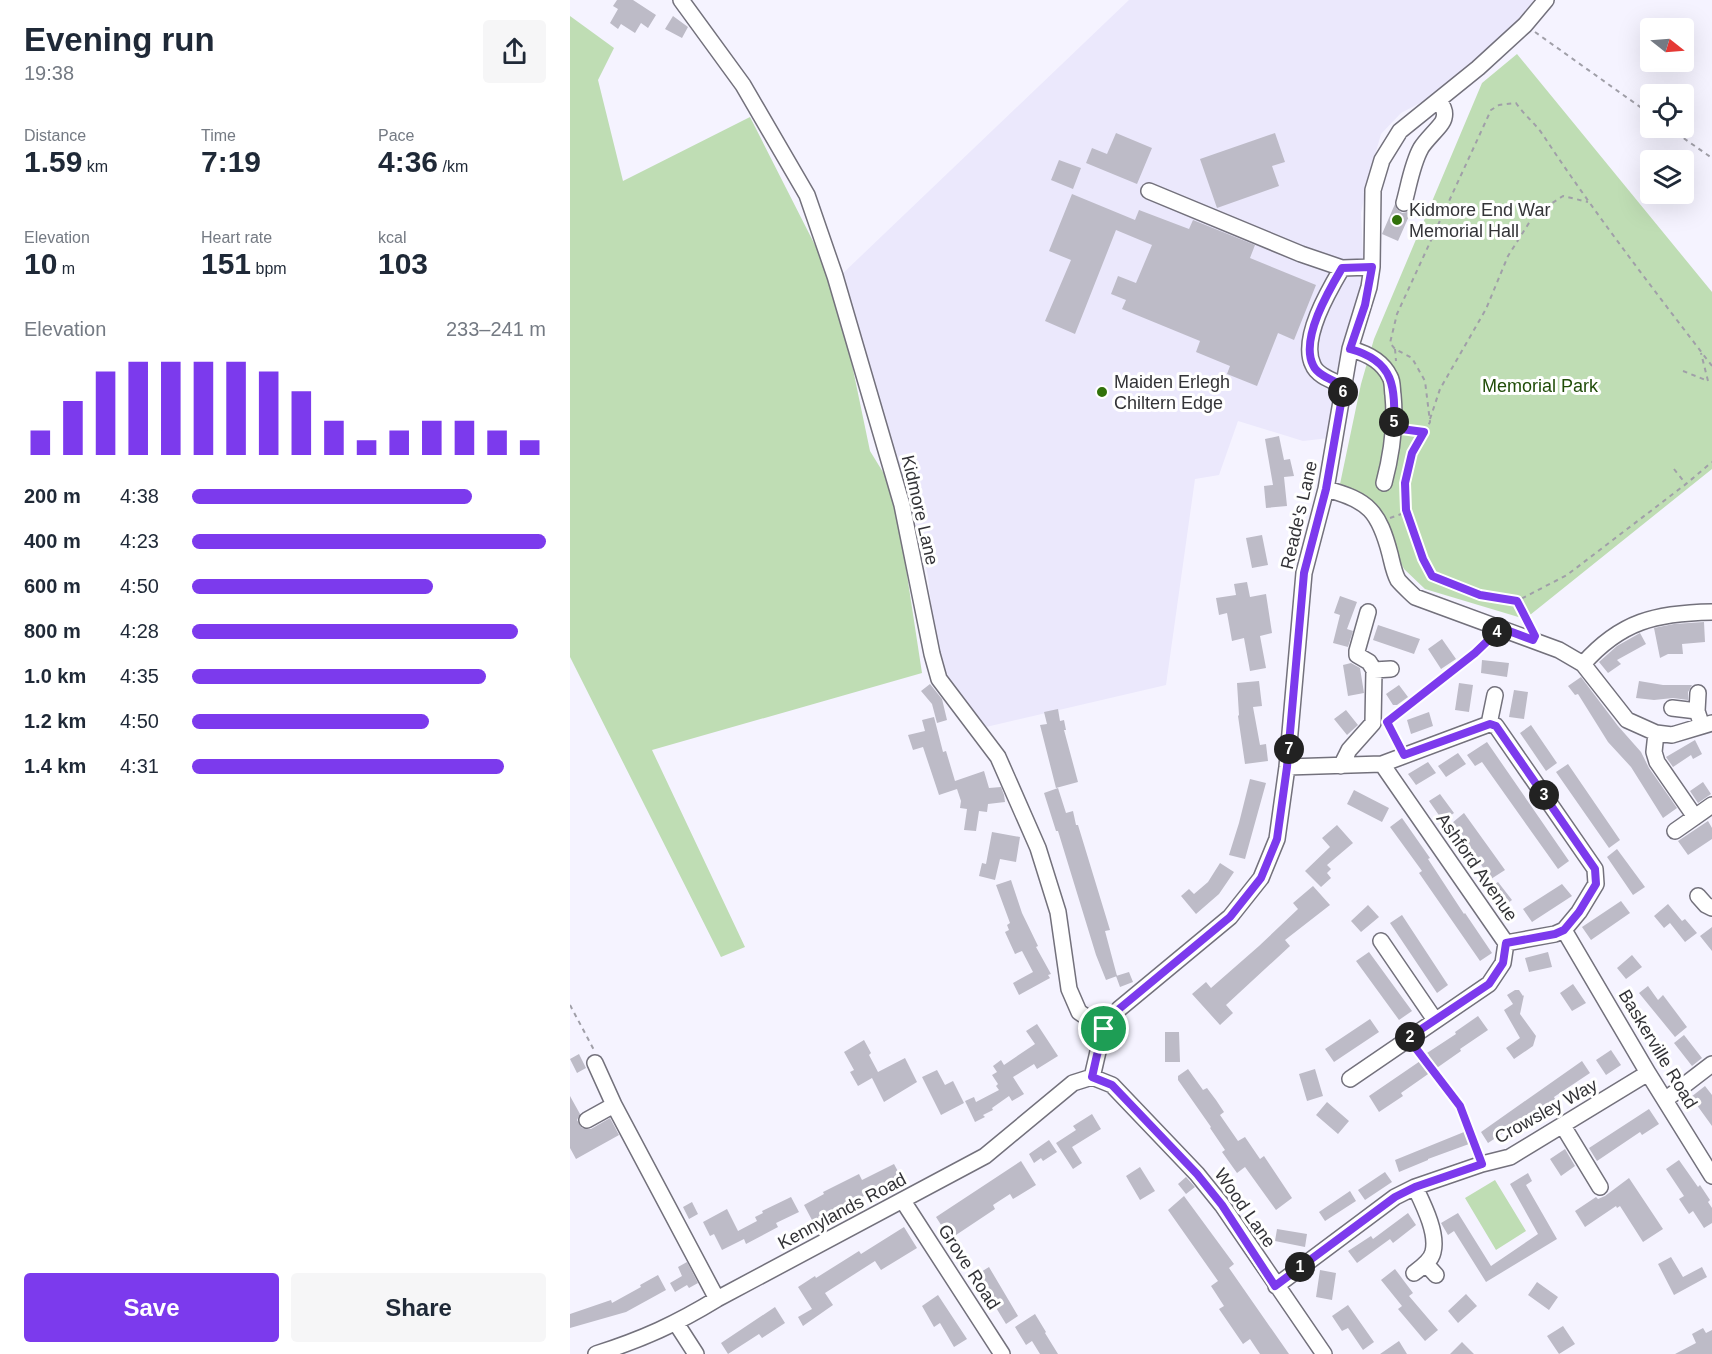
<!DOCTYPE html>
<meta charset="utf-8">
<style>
body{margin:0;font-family:Helvetica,sans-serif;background:#f6f6f7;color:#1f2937;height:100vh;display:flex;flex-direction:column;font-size:22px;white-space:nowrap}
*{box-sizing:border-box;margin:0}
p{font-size:20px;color:#747a83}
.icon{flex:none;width:33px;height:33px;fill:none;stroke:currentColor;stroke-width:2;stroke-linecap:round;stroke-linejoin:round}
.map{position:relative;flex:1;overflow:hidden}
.sheet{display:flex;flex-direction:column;background:#fff;width:570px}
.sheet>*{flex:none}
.needle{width:39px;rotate:107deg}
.tools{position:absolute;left:1070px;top:18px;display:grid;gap:12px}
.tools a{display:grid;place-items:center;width:54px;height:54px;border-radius:6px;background:#fff;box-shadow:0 6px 24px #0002;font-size:30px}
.pin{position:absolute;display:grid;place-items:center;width:51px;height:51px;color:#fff;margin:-26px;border:3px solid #fff;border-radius:50%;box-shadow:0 2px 6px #0007}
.km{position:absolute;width:30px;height:30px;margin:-15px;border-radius:50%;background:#222;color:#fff;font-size:16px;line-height:30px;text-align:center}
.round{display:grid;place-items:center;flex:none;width:63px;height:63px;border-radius:6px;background:#f6f6f7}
.summary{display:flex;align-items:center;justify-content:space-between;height:102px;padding:0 24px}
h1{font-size:33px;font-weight:700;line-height:45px}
.stats{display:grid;grid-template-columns:repeat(3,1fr);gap:9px;height:102px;padding:6px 24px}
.stats div{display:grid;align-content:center}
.stats b{font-size:30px;font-weight:700}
.stats small{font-size:16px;font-weight:400}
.stats p{font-size:16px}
.chart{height:168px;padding:12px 24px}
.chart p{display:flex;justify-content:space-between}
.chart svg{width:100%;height:108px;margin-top:6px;stroke:#7c3aed;stroke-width:6}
.primary-button{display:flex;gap:12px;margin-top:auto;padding:12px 24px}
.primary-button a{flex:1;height:69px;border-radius:6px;background:#7c3aed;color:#fff;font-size:24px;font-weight:700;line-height:69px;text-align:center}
.primary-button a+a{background:#f6f6f7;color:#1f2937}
ul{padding:0 24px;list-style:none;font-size:20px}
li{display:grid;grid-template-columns:96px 72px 1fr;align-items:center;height:45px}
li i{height:15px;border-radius:8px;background:#7c3aed}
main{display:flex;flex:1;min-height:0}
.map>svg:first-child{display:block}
.built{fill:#ebe8fc}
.green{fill:#bfddb4}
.building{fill:#bdbbc7}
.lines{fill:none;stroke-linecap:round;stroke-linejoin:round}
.minor-casing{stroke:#73717c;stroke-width:18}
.path{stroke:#a09fa8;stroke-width:2;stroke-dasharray:4.5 4.5;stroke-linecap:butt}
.minor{stroke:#fff;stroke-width:15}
.route-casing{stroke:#fff;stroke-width:12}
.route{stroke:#7c3aed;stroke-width:8}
.poi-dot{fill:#31710a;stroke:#fff;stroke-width:2}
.labels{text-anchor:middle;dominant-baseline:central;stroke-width:6;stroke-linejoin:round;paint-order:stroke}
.poi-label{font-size:18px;fill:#333337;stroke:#fff;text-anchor:start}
.park-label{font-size:18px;fill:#214d09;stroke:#fff}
.street-label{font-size:18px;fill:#333337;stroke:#fff}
</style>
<main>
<section class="sheet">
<div class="summary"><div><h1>Evening run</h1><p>19:38</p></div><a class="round"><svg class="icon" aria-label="share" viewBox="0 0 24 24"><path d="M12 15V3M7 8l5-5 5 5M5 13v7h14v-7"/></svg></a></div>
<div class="stats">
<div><p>Distance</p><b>1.59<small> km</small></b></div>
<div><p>Time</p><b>7:19</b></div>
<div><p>Pace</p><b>4:36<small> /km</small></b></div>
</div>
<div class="stats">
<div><p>Elevation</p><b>10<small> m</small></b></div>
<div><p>Heart rate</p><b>151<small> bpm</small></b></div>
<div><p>kcal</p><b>103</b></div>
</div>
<div class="chart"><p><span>Elevation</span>233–241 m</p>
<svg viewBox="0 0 160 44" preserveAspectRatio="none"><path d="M5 44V34M15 44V22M25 44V10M35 44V6M45 44V6M55 44V6M65 44V6M75 44V10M85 44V18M95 44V30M105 44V38M115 44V34M125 44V30M135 44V30M145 44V34M155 44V38"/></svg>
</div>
<ul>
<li><b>200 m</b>4:38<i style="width:79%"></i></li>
<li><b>400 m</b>4:23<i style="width:100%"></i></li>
<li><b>600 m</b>4:50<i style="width:68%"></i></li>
<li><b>800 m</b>4:28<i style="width:92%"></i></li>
<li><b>1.0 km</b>4:35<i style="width:83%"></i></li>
<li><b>1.2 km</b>4:50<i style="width:67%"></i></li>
<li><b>1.4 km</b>4:31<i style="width:88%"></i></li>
</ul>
<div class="primary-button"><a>Save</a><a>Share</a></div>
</section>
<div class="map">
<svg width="1142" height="1354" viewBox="0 0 1142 1354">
<rect width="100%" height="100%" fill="#f5f3ff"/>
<path class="built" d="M559 0H964L933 38 906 59 886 84 831 113 811 134 798 180 791 213 794 274 759 438 733 441 668 421 649 475 625 479 596 685 416 727 367 665 358 576 337 485 309 436 269 277Z"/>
<path class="green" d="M0 16 44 48 28 80 53 181 180 117 247 249 275 331 300 451 324 490 352 673 82 750 175 947 151 957 0 657Z
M947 54 1142 292V469L955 619 855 589 834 569 799 500 770 484 791 384 804 339 912 83Z
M925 1180 956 1231 926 1250 895 1198Z"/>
<path class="building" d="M47 0H63L86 15 78 28 71 23 65 33 51 24 48 29 40 23 48 9 43 6Z
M103 16 118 27 112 38 95 29Z
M546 133 582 148 567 184 516 163 522 148 537 154Z
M705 133 715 162 702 166 709 186 647 208 630 159Z
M489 160 511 168 503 189 481 180Z
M502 194 565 220 569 210 619 229 623 220 685 245 680 258 746 285 724 340 708 333 687 386 657 374 660 366 626 352 630 341 552 309 556 300 541 294 548 276 566 283 582 245 546 230 505 334 475 321 501 260 479 251Z
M825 204 827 209 832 213 837 212 843 207 828 241 812 234Z
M709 436 714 460 720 459 724 476 714 477 717 506 696 508 694 486 703 485 695 439Z
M692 535 698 565 682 568 676 538Z
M677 582 680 597 696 594 702 633 690 636 696 668 680 671 674 638 662 641 657 613 649 615 646 598 666 595 664 584Z
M770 596 787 602 777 629 783 631 778 647 763 643 770 615 764 613Z
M1134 622 1135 642 1112 644 1113 654H1098L1090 658 1084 628 1104 624Z
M808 625 850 639 844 654 803 640Z
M1070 633 1076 644 1047 660 1051 664 1038 673 1029 662 1047 646Z
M872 639 886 659 871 669 858 649Z
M912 660 939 663 937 677 911 673Z
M781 663 790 668 794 693 778 696 773 665Z
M1011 677 1048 726 1071 752 1079 768 1107 808 1093 818 1061 767 1038 742 1008 694 1005 695 998 686Z
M689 681 692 706 683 707 690 745 696 744 698 761 675 764 668 716 669 715 667 683Z
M1069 681 1093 685H1122L1118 692V700L1103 698 1084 700 1066 698Z
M889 683 903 685 899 712 885 710Z
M360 684 372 699 377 720 367 723 362 704 351 691Z
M829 685 838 697 827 705H823L816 694Z
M944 690 958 692 954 719 939 717Z
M488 709 490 721 494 720 496 730H494L508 782 486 788 470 725 477 724 474 712Z
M776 710 788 725 777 735 764 719Z
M859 712 863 726 841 734 837 720Z
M364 717 373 752 376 751 385 781 414 771 419 788 431 787 434 795 435 802 418 804 417 812 409 811 406 831 394 830 397 809 390 808 391 801 387 789 369 795 353 747 343 750 338 735 355 731 352 720Z
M961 725 987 763 976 771 950 733Z
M1125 740 1132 754 1123 759 1121 755 1103 767 1096 757Z
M917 742 999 861 988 869 912 762 905 766 897 755Z
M888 753 896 764 876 777 868 766Z
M858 762 866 773 846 785 838 774Z
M998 764 1050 840 1039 848 986 772Z
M680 779 696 783 675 859 659 855 669 823Z
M1133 782 1141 794 1128 803 1120 791Z
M488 788 496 813 503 811 506 825H508L540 930 535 931 547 976 536 980 526 955 488 831H486L474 793Z
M784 790 819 808 812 822 777 804Z
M870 794 884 813 873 821 859 801Z
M894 813 935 870 921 879 882 823Z
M832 818 860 858 858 859 894 914 895 913 922 953 910 961 849 873 852 871 820 827Z
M1138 821 1142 828V839L1118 855 1108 841Z
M767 825 783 843 757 865 761 869 757 873 761 878 751 887 735 871 760 847 752 838Z
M422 832 450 837 446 862 430 859 425 880 409 876 412 863 416 864Z
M1047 849 1075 887 1063 895 1037 857Z
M650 863 664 872 649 894 626 914 611 896 619 889 624 894 638 882Z
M441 880 452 913 468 946 466 947 481 974 478 975 480 978 449 995 443 983 463 972 452 951 445 954 435 932 439 930 437 925 440 923 426 885Z
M928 882 942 900 931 908 918 889Z
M992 884 1002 896 962 922 953 909Z
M743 886 760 905 715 940 720 946 656 1005 663 1013 650 1025 622 994 636 982 641 988 689 946 728 909 723 903Z
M1051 901 1060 913 1021 940 1012 927Z
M1098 904 1112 921 1115 919 1127 933 1115 942 1100 923 1094 928 1084 916Z
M798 905 809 917 791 932 781 921Z
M832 915 878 985 867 993 820 923Z
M1142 927V951L1130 936Z
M799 952 842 1011 829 1020 786 961Z
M978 952 982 967 959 972 955 958Z
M1062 955 1072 967 1056 979 1047 968Z
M559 972 563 982 550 987 546 976Z
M1003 984 1016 1003 1002 1011 990 993Z
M1078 986 1088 1000 1093 995 1117 1027 1105 1037 1069 993Z
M945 990H949L953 996 954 995 950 1014 966 1036 963 1046 944 1059 936 1048 950 1038 934 1010 943 1004 937 995Z
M908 1016 918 1030 890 1049 891 1051 831 1093 833 1096 809 1112 799 1096 859 1055 857 1053 886 1034 885 1032Z
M800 1019 809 1032 764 1062 755 1049Z
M467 1024 488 1056 467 1069 464 1064 443 1077 454 1094 442 1101 439 1096 422 1108 423 1110 413 1115 415 1117 405 1122 395 1101 404 1097 406 1102 429 1090 426 1086 428 1084 422 1075 427 1072 423 1066 431 1060 434 1065 465 1044 456 1031Z
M595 1032H609L610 1062H595Z
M1114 1035 1132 1058 1122 1066 1104 1043Z
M294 1040 301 1053 299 1055 308 1072 335 1058 347 1082 314 1102 302 1078 288 1086 280 1072 284 1070 274 1052Z
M1041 1050 1051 1065 1036 1075 1026 1060Z
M9 1054 16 1068 7 1073 0 1059Z
M1012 1061 1020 1073 984 1097 985 1099 918 1143 911 1132Z
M618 1069 633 1090 637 1088 646 1100 654 1112 650 1115 668 1141 675 1137 690 1159 694 1156 722 1198 706 1210 675 1167 667 1173 652 1152 655 1150 640 1128 641 1127 608 1080V1076Z
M745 1069 753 1096 737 1101 729 1074Z
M367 1070 375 1085 383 1081 394 1103 371 1115 352 1077Z
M1135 1086 1142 1095V1126L1121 1097Z
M0 1096 10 1114 7 1120 12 1128 21 1129 40 1118 49 1135 6 1159 0 1148Z
M757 1102 779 1121 768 1134 746 1115Z
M1079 1109 1089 1124 1072 1135 1070 1132 1027 1161 1019 1148Z
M522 1114 531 1129 502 1147 512 1163 503 1169 486 1143 506 1130 503 1126Z
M894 1132 899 1144 858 1159V1160L829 1172 825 1160Z
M479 1140 487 1152 473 1161 471 1158 464 1163 459 1154Z
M995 1149 1005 1166 991 1176 980 1159Z
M1109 1160 1128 1187 1130 1185 1140 1200 1138 1202 1142 1208V1223L1134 1228 1123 1211 1119 1214 1109 1199 1114 1196 1096 1169Z
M451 1161 466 1185 443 1199 440 1194 423 1205 425 1209 380 1239 366 1217Z
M324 1164 331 1177 243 1222 234 1205 254 1194 253 1192 289 1174 292 1180Z
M570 1167 585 1191 570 1200 556 1176Z
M815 1172 822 1182 795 1200 788 1190Z
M958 1173 962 1181 956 1185 987 1239 916 1282 884 1231 878 1235 871 1223 888 1213 921 1266 968 1234 940 1184Z
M616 1177 625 1187 616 1194 608 1184Z
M1059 1178 1093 1229 1073 1242 1050 1206 1047 1208 1046 1206 1015 1227 1005 1211 1026 1197 1028 1199 1035 1196Z
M780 1191 786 1201 755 1221 749 1212Z
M614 1196 664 1264 659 1268 719 1354H690L680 1339 673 1344 649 1309 654 1306 641 1286 648 1281 598 1210Z
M221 1197 229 1212 206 1223 208 1227 176 1244 174 1239 152 1250 144 1234 140 1236 133 1222 157 1209 168 1231 187 1221 185 1217 193 1213 192 1211Z
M122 1202 128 1214 119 1219 113 1207Z
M838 1213 846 1225 823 1243 820 1239 787 1263 778 1251 801 1236 803 1239Z
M334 1227 347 1248 311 1270 305 1261 255 1293 263 1305 233 1326 228 1317 242 1309 228 1287 245 1276 246 1278 289 1251 291 1254Z
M707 1229 737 1234 735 1247 705 1241Z
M1101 1257 1113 1277 1132 1267 1137 1277 1104 1295 1088 1264Z
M117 1262 128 1283 119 1288 117 1285 105 1292 100 1283 112 1276 108 1267Z
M419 1267 448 1316 436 1324 406 1275Z
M825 1269 843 1293 839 1296 868 1330 855 1341 828 1309 832 1306 811 1280Z
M750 1270 766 1273 762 1300 746 1297Z
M88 1275 96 1290 56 1312 0 1328V1314L41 1300 42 1303 71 1287 70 1285Z
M967 1282 988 1297 979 1310 958 1295Z
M896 1294 907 1306 888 1323 878 1311Z
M368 1295 397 1339 384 1347 370 1323 364 1327 352 1306Z
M778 1305 804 1342 793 1350 778 1328 772 1331 762 1316Z
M205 1307 215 1323 192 1338 189 1334 158 1354 151 1343Z
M465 1314 476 1332 475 1333 488 1354H470L462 1341 456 1345 445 1327Z
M993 1326 1005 1344 989 1354 977 1336Z
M1133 1328 1136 1333 1142 1330V1354H1105L1126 1343 1122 1334Z
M829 1341 837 1354H810Z
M892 1342 904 1354H880Z"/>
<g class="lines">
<g class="minor-casing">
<path id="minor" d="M111 0 173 85 237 195 265 276 332 505 362 654 369 679 428 757 468 848 488 912 499 989 509 1012 534 1029
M579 191 731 254 772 268 802 267
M834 203C839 185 842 164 851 148 857 138 873 125 874 118 876 111 873 106 869 101
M772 268C759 290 730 339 743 365 747 376 764 381 774 386
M780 349C796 353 812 360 820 377 823 382 822 390 823 395 826 426 822 453 814 483
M756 489C799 500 809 512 820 554 822 562 824 573 828 580 833 586 840 592 845 597L989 650 1013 664 1057 720 1086 733 1102 735 1142 723
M1013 664C1051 621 1086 613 1142 612
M804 670 821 669
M1128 693 1127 711 1132 726
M1102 708 1127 711
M919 724 926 726 1025 869 1026 884 1009 912 994 930 985 934 936 943
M1086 733 1084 752 1087 762 1125 817 1142 805
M812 764 936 943
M771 766 779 750 803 723 804 670 799 662 787 655V651L798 612
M717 767 812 764 919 724 925 695
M1105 831 1125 817
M1128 896 1136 905 1142 908
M994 930 1078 1073 1142 1176
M811 941 865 1020
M25 1063 44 1105 147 1299
M522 1077C529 1050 530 1030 549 1009L660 917 691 878 707 839 717 767 734 573 756 489 780 349 799 287 802 267 803 190 812 160 830 131 908 68 955 25 976 0
M522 1077 542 1085 627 1174 652 1205 754 1354
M780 1079 919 984 933 963 936 943
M1095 1100 1142 1064
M17 1120 44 1105
M993 1126 1030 1187
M333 1201 432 1354
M856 1264 866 1275
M844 1273C852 1267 861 1261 863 1252 868 1233 853 1204 845 1187
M706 1286 825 1197 845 1187 912 1164 940 1157 1078 1073
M106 1323 126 1354
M26 1354C73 1339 106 1324 147 1299L415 1156 503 1083 522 1077"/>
</g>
<path class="path" d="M965 32 1080 114
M1099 128 1142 158
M825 349 826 361
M1142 366C1084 290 1025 214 973 135 965 123 954 115 946 103L929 105 921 110 827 314 820 343 825 349 842 358 855 381 860 422 842 453 835 483 836 510 853 559 863 576 887 587 910 595 947 601 997 575 1116 484 1142 462
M1113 371 1138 381 1131 353
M860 419 870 389 916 309 938 256 964 215 993 196 1018 202
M836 430 854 432
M1104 469 1116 484
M820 518 837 512
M947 601 959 625
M817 722 920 639
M818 723 828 744
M0 1005 24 1050
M847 1051 890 1106 907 1150"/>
<use href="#minor" class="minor"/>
</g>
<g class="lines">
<g class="route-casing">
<path id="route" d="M802 267 795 305 780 349C825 361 825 387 824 428L854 432 842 453 835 483 836 510 853 559 862 576 910 595 947 601 965 636 963 640 931 628 905 653 817 722 834 755 920 724 926 726 1025 869 1026 884 1009 912 994 930 985 934 936 943 933 963 919 984 838 1038 890 1106 912 1164 845 1187 825 1197 705 1286 652 1205 627 1174 542 1085 522 1077C528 1051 531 1029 549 1009L660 917 691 878 707 839 717 767 734 573 756 489 774 386C764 381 747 375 743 365 730 339 759 290 772 268Z"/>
</g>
<use href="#route" class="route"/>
</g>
<g class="poi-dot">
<circle cx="827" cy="220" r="6"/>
<circle cx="532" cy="392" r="6"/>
</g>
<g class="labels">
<g class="poi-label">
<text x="839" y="210">Kidmore End War<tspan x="839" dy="21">Memorial Hall</tspan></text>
<text x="544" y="382">Maiden Erlegh<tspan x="544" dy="21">Chiltern Edge</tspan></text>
</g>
<g class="park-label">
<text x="970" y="386">Memorial Park</text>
</g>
<g class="street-label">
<text transform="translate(350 510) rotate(77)">Kidmore Lane</text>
<text transform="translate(729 515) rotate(-77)">Reade's Lane</text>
<text transform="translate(907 867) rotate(55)">Ashford Avenue</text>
<text transform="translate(1088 1049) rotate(59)">Baskerville Road</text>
<text transform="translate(976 1111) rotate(-29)">Crowsley Way</text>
<text transform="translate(675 1208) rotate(55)">Wood Lane</text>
<text transform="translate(272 1211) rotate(-28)">Kennylands Road</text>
<text transform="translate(399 1267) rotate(57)">Grove Road</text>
</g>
</g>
</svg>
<div class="tools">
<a><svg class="needle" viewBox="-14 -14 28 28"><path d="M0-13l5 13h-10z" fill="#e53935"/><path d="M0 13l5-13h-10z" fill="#747a83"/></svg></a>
<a><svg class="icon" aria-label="locate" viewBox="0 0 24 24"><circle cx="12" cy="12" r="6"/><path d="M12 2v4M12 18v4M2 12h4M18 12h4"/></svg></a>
<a><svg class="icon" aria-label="layers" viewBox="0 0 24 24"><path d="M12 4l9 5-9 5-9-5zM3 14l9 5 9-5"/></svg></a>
</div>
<div class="pin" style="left:534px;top:1029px;background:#1e9e55"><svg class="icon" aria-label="arrive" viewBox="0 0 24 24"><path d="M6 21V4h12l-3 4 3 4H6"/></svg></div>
<b class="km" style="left:730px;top:1267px">1</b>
<b class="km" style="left:840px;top:1037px">2</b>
<b class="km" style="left:974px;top:795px">3</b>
<b class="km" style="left:927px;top:632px">4</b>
<b class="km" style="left:824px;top:422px">5</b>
<b class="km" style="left:773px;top:392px">6</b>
<b class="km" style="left:719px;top:749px">7</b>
</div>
</main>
